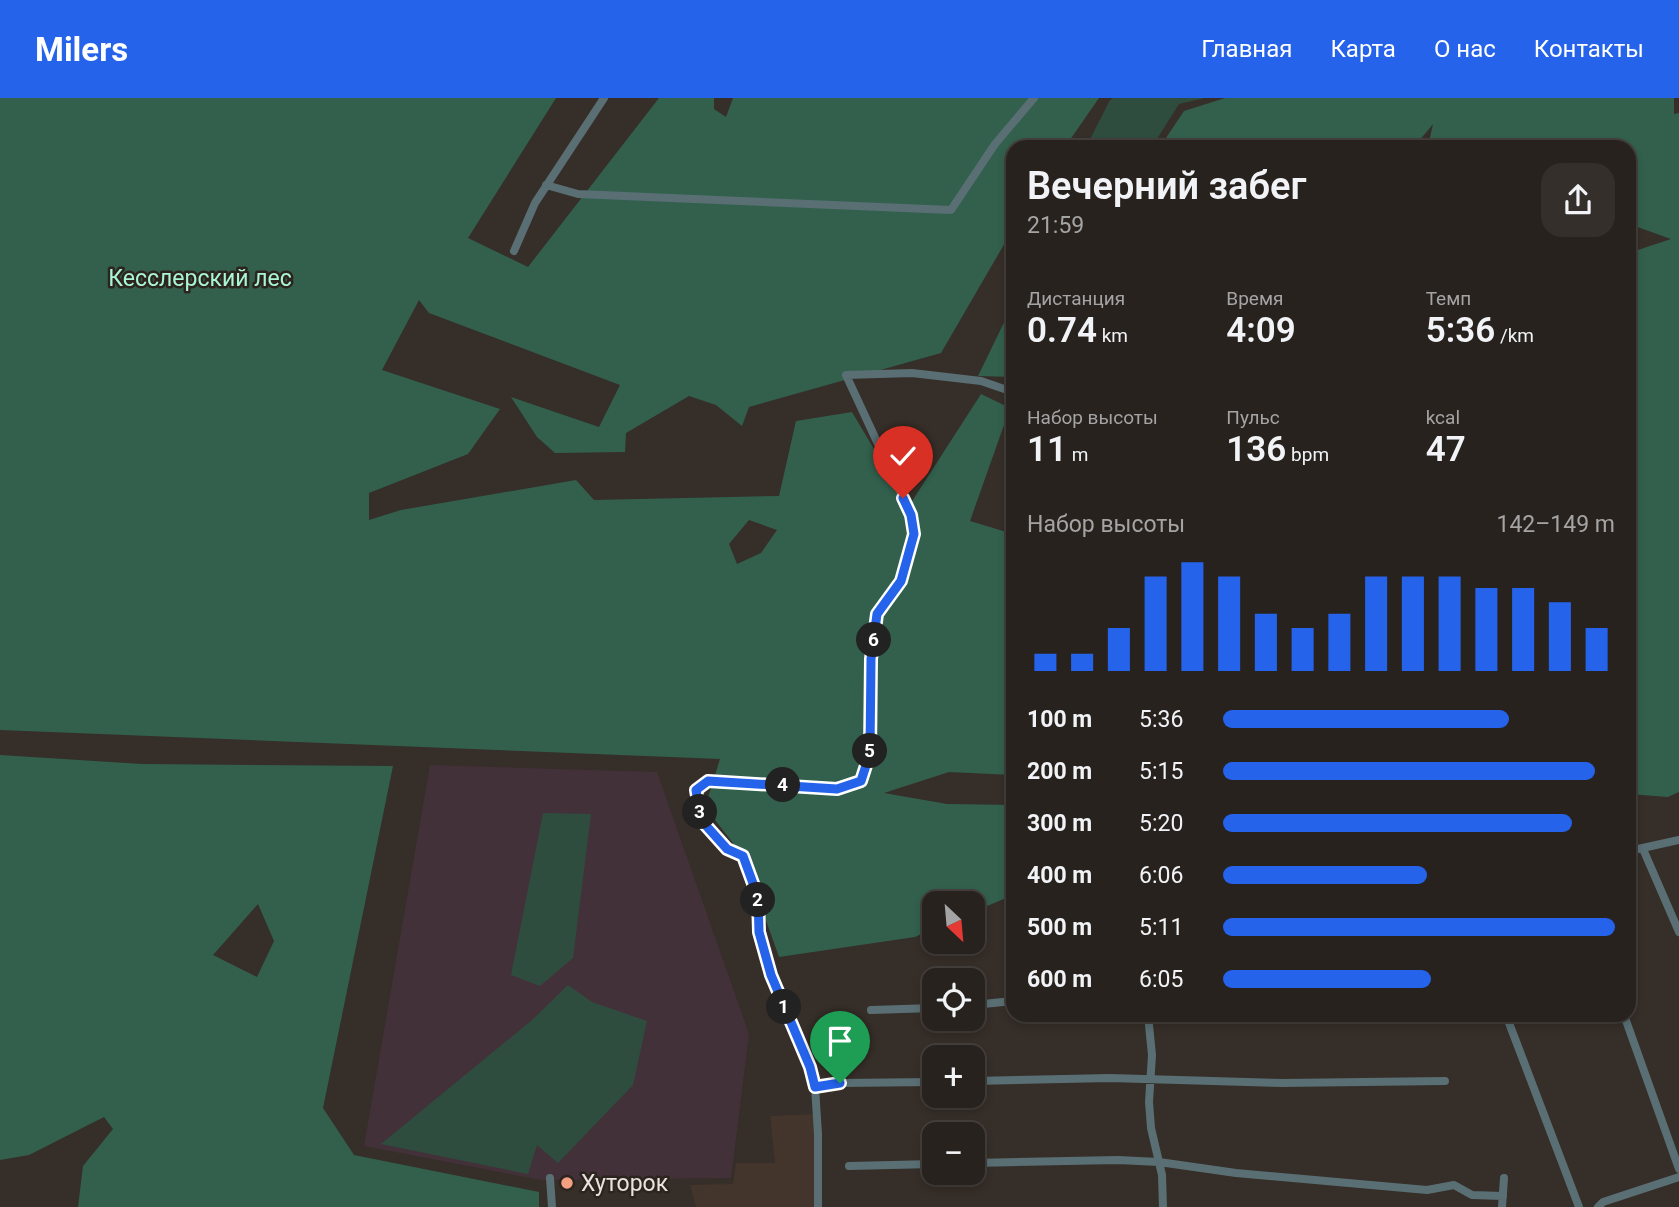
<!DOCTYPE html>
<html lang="ru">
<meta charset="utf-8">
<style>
body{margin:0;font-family:Roboto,sans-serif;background:#342f2b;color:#f1f3f6;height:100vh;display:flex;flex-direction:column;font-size:26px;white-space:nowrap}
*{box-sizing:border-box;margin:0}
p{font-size:23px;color:#a5a4a4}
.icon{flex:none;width:38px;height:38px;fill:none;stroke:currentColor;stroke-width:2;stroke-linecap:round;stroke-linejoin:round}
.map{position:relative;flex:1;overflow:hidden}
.panel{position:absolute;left:1006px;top:42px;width:630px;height:882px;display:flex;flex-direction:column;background:#28221e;border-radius:21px;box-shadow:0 4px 10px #0003,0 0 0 2px #443f3c}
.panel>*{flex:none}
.needle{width:46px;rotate:154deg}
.controls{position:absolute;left:922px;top:793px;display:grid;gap:14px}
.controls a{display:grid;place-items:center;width:63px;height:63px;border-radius:14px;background:#28221e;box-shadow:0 4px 10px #0003,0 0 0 2px #443f3c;font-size:35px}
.pin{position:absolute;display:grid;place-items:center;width:60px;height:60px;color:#fff;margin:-72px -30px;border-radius:50% 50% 50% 0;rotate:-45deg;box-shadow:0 0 7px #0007}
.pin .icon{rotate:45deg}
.km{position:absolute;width:35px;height:35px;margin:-18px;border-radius:50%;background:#222;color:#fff;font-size:19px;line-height:35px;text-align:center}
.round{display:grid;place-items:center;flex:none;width:74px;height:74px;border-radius:21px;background:#342f2b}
.overview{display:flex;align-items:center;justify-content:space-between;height:119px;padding:0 21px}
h1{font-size:38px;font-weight:600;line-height:52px}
.figures{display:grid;grid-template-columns:repeat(3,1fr);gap:10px;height:119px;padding:7px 21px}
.figures div{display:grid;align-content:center}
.figures b{font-size:35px;font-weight:600}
.figures small{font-size:19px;font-weight:400}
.figures p{font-size:19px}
.chart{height:196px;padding:14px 21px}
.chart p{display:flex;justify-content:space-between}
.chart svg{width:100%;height:126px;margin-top:7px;stroke:#2563eb;stroke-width:6}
ul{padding:0 21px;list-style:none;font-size:23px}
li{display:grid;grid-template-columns:112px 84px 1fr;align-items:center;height:52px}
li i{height:18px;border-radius:9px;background:#2563eb}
header{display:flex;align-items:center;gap:42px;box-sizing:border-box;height:98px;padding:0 35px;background:#2563eb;color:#fff}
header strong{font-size:33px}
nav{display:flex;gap:38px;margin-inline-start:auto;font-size:24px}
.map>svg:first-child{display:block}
.built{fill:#43352b}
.medical{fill:#433139}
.green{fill:#2e4d3f}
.forest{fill:#32604d;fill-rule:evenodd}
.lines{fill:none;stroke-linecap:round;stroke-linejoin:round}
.street{stroke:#596f74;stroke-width:8}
.route-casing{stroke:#fff;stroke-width:14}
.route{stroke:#2563eb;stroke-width:9}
.poi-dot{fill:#f3a082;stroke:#2c241e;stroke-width:2.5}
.labels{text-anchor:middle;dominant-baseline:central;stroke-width:5;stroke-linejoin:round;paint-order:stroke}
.park-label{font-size:23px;fill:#a9f6d4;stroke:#2c241e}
.poi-label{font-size:23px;fill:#e9e3df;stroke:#2c241e;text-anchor:start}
</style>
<header>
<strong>Milers</strong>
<nav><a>Главная</a><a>Карта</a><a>О нас</a><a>Контакты</a></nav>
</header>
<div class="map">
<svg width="1679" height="1109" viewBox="0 0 1679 1109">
<rect width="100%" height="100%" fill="#362e28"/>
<path class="built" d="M816 1016 818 1109H696L690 1087 733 1086 736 1065H775L770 1018Z"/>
<path class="medical" d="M430 667 657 674 749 936 731 1080 541 1082 364 1048Z"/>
<path class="green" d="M1113 0H1205L1179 6 1152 49H1086L1110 2Z
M543 715 591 716 573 860 540 888 511 877Z
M568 887 592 904 647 923 633 987 558 1065 537 1047 528 1076 381 1046 532 922Z"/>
<path class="forest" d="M0 0H556L468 140 528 169 659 0H714V11L726 19 733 0H1099L1065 49H1013V131L941 255 749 309 742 328 716 307 689 298 626 335 625 354 555 355 537 339 511 299 599 329 620 287 429 215 419 202 382 272 500 311 468 356 369 395V422L401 412 576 382 594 402 779 398 796 323 852 314 903 400 907 411 981 296 1010 310 970 423 1013 436V677L949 674 884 695 947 706 1013 707V797L973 814V805H934V830L915 839 779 859 743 758 705 709 720 661 0 632ZM749 422 777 432 761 455 737 466 729 446Z
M1225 0H1674V16L1679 15V694L1668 699 1629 696V155L1671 141 1629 126V49H1428L1433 26 1414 49H1160L1184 13Z
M1013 206V279L978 278Z
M0 657 142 666 393 668 323 1010 354 1057 539 1094V1109H78L83 1068 113 1031 104 1019 29 1057 0 1062ZM258 806 274 843 257 879 213 857Z"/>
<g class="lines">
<path class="street" d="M546 87 578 96 951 112 995 46 1034 0
M514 153 535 105 604 0
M1643 751 1679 834
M1629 753 1679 742
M973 907 1013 903
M871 912 934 910
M1148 917 1152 957 1149 1004 1151 1030 1162 1077 1163 1109
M1506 917 1579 1109
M1624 917 1679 1071
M973 983 1110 980 1282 985 1445 983
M815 989 840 985 934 984
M973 1065 1118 1062 1159 1064 1236 1075 1427 1092 1454 1087 1472 1097 1503 1098
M849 1068 934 1066
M550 1080 552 1109
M818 1109V1036L815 989 810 969 771 877 759 834 758 799 743 757 727 751 701 722 696 692 708 683 837 691 861 683 870 655 871 561 877 517 901 483 914 436 911 417 846 277 912 275 981 283 1013 294
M1502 1109 1504 1080
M1598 1109 1603 1104 1679 1079"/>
</g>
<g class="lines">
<g class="route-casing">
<path id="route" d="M840 985 815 989 810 969 771 877 759 834 758 799 743 758 727 751 701 722 696 692 708 683 837 691 861 683 870 655 871 561 877 516 901 483 914 436 911 417 903 400"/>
</g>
<use href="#route" class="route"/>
</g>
<circle class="poi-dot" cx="567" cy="1085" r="7"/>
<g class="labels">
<g class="park-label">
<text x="200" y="180">Кесслерский лес</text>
</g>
<g class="poi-label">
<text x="581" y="1085">Хуторок</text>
</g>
</g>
</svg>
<div class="controls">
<a><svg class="needle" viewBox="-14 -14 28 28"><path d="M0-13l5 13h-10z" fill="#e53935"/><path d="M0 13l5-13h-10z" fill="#a5a4a4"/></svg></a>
<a><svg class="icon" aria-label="locate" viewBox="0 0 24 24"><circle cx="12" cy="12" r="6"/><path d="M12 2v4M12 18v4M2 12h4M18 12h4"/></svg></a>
<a>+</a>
<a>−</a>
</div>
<div class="pin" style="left:840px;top:985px;background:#1e9e55"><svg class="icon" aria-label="arrive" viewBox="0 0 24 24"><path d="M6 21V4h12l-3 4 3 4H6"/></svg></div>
<div class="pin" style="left:903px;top:400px;background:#d93025"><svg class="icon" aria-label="check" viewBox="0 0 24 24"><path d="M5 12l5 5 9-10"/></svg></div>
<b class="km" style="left:784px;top:909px">1</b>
<b class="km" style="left:758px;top:802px">2</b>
<b class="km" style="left:700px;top:714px">3</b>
<b class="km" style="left:783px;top:687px">4</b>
<b class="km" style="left:870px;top:653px">5</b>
<b class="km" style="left:874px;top:542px">6</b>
<section class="panel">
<div class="overview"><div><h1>Вечерний забег</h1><p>21:59</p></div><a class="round"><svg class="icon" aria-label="share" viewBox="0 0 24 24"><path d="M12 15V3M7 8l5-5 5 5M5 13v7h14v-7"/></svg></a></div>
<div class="figures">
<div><p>Дистанция</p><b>0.74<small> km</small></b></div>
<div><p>Время</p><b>4:09</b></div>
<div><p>Темп</p><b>5:36<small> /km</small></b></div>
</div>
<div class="figures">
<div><p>Набор высоты</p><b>11<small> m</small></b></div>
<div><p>Пульс</p><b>136<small> bpm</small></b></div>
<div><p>kcal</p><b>47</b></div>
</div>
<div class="chart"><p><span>Набор высоты</span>142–149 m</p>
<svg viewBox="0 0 160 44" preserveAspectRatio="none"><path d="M5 44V38M15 44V38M25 44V29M35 44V11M45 44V6M55 44V11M65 44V24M75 44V29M85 44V24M95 44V11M105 44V11M115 44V11M125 44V15M135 44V15M145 44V20M155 44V29"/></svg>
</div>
<ul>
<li><b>100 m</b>5:36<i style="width:73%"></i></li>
<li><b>200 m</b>5:15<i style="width:95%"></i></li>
<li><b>300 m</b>5:20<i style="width:89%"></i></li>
<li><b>400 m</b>6:06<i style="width:52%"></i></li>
<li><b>500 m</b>5:11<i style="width:100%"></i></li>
<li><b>600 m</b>6:05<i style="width:53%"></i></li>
</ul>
</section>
</div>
